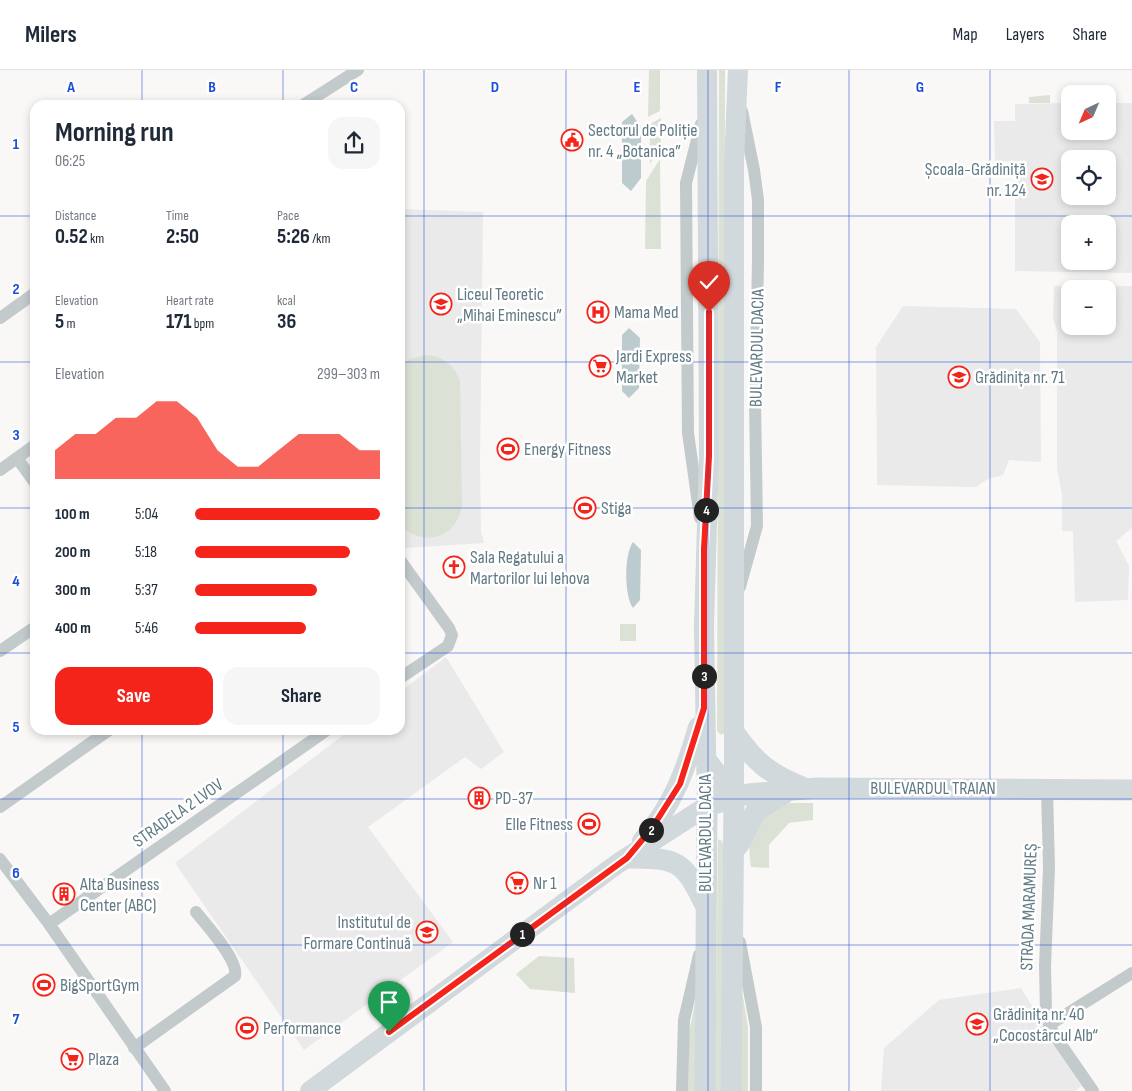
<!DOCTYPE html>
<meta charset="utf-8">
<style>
body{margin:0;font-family:"Sofia Sans Condensed",sans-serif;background:#f6f6f7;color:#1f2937;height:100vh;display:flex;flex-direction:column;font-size:19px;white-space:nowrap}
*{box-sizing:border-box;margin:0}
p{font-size:16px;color:#747a83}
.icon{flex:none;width:28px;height:28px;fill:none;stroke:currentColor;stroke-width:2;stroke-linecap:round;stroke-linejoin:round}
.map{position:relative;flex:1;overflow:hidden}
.drawer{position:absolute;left:30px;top:30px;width:375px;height:635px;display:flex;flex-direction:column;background:#fff;border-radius:15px;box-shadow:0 2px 8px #0003}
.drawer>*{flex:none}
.needle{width:32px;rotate:224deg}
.tools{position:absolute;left:1061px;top:15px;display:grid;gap:10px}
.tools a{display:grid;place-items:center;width:55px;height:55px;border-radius:10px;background:#fff;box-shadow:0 2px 8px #0003;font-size:25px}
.pin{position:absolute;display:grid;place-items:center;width:42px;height:42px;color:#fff;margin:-51px -21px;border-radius:50% 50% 50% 0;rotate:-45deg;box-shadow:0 0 5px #0007}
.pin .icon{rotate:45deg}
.km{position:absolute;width:25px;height:25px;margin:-12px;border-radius:50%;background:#222;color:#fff;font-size:14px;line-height:25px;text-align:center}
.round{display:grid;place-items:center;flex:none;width:52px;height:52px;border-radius:15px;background:#f6f6f7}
.summary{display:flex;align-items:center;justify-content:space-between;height:85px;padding:0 25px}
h1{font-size:28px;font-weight:700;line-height:38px}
.stats{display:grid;grid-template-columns:repeat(3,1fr);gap:8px;height:85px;padding:5px 25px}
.stats div{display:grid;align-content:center}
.stats b{font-size:21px;font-weight:700}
.stats small{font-size:14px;font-weight:400}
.stats p{font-size:14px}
.chart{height:140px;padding:10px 25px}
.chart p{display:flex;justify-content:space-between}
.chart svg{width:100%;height:90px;margin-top:5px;fill:#f4241a;opacity:.7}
.cta{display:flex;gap:10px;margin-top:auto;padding:10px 25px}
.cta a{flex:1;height:58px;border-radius:15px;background:#f4241a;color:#fff;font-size:20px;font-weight:700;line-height:58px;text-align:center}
.cta a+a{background:#f6f6f7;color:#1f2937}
ul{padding:0 25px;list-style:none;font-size:16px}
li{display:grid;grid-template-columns:80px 60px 1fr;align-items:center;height:38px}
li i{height:12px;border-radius:6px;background:#f4241a}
header{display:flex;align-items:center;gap:30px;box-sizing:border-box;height:70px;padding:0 25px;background:#fff;border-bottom:1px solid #e0e1e3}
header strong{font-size:24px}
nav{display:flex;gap:28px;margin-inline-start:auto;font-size:18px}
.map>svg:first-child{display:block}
.built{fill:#e9eae9;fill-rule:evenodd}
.green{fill:#dce1d6}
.water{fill:#bcccce}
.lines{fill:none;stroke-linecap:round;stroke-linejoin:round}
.minor{stroke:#c3cacc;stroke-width:12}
.primary{stroke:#d2d9dc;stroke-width:20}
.trunk{stroke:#d2d9dc;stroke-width:21}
.route-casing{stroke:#fff;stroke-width:10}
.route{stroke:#f4241a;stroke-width:6}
.grid{fill:none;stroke:#1d4ed8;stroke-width:1;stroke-opacity:0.55}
.labels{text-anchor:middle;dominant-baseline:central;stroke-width:5;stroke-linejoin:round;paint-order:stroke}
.poi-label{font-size:18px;fill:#617a84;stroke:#fff;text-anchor:start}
.street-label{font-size:18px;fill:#617a84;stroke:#fff}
.grid-label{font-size:16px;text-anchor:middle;font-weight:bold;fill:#1d4ed8;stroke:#fff;stroke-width:5;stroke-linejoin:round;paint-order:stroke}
</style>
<header>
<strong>Milers</strong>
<nav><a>Map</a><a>Layers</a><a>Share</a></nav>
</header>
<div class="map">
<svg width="1132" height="1021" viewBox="0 0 1132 1021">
<rect width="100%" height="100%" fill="#f9f8f6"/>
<path class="built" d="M1070 33V61H1108V33H1132V203L1015 201V92L995 91 994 51H1015V34ZM1070 89H1108V126H1070ZM1070 154H1108V191H1070Z
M400 139 483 142 480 394 481 462 484 473 405 478 400 475Z
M1054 216H1132V458L1116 471 1129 496 1128 530 1075 532 1073 461H1062V425L1057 398V261L1053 248ZM1070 219H1108V256H1070Z
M903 236 1016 239 1040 272 1041 392 1009 390 1003 405 988 409 976 417 877 415 876 277Z
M446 587 504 682 481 699 465 687 368 757 453 872 304 980 175 793 350 660H400V622Z
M1021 918 1082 1016 1075 1021H881L884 978 939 930Z"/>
<path class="green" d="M649 0H660V41L648 47Z
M719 0H725L724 663 721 665 717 661Z
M1050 25V33H1029V27Z
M661 48V77L650 94V54Z
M660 89 661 179H645L646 111Z
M426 285C443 286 454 295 460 311L462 435C458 468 421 479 400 454V297L410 289Z
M620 554H636V571H620Z
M790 733H813V750L789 753 769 775V798L751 797C750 789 748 777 750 769 755 750 773 738 790 733Z
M718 769 722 771 723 775 722 1021H715Z
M539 886 574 888 575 923 530 919 516 904Z
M741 924 743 927 748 957V1021H740Z
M696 926 698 1021H688L689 963Z"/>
<path class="water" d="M632 44 641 57V108L631 121 622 113V52Z
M629 258 640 268 639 318 629 328 622 321V265Z
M633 472 641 480 640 530 633 538C624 526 624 484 633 472Z"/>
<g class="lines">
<path class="minor" d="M303 35 358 0
M0 248 35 223
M17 388 35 413
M0 400 35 375
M700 448 688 363 686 113 701 54
M400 490 449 558 452 565 448 576 400 608
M740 517 757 456 755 329 758 192V130L754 100 742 41
M0 581 35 557
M1047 719 1049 798 1045 896 1046 941 1053 963 1093 1021
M0 737 109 660
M0 789 49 854 165 1021
M49 854 327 660
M740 872 756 957V1021
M1049 955 1132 903
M134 978 235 906C239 890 206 855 196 842
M682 1021 684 950 699 885"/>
<path class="primary" d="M734 727V93L738 0
M642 771C673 735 685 702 698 657
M310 1021 617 794 707 736 704 556 709 386 707 0"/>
<path class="trunk" d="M734 662C755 692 768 703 802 717
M705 688 734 727
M738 776 756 741 785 723
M627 788C675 789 682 787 704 833
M705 1021 707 736 748 724 817 718 1132 720
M731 1021 734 727"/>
</g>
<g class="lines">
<g class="route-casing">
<path id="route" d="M389 962 627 788 652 758 680 714 704 638V479L709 386V242"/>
</g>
<use href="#route" class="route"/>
</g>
<path class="grid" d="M142 0V35M283 0V35M424 0V1021M566 0V1021M708 0V1021M849 0V1021M990 0V1021M0 146H35M400 146H1132M0 292H35M400 292H1132M0 438H35M400 438H1132M0 583H35M400 583H1132M142 660V1021M283 660V1021M0 729H1132M0 875H1132"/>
<defs>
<g id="civic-ring" transform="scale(1.125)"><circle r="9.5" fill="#fff" stroke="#f4241a" stroke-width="1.5"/><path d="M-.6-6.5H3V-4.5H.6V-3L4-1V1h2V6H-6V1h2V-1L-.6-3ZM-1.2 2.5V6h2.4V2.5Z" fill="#f4241a"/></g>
<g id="school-ring" transform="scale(1.125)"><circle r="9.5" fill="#fff" stroke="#f4241a" stroke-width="1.5"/><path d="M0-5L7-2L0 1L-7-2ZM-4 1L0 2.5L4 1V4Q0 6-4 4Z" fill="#f4241a"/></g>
<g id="hospital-ring" transform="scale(1.125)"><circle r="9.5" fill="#fff" stroke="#f4241a" stroke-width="1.5"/><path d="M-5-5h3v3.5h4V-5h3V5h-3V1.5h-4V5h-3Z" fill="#f4241a"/></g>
<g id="supermarket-ring" transform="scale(1.125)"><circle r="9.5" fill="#fff" stroke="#f4241a" stroke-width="1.5"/><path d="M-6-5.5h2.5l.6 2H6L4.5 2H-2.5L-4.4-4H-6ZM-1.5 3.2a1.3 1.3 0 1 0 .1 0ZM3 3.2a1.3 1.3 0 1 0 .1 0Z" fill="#f4241a"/></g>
<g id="stadium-ring" transform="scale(1.125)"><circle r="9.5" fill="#fff" stroke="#f4241a" stroke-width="1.5"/><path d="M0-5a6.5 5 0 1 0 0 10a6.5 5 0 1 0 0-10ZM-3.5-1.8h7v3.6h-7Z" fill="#f4241a"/></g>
<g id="church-ring" transform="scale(1.125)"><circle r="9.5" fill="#fff" stroke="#f4241a" stroke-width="1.5"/><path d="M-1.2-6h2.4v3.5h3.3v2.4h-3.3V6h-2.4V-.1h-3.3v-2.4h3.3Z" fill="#f4241a"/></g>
<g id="building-ring" transform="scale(1.125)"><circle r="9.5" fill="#fff" stroke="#f4241a" stroke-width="1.5"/><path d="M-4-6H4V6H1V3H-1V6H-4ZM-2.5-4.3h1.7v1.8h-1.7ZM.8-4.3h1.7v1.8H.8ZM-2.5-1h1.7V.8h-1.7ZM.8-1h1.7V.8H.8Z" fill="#f4241a"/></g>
</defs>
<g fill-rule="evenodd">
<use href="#civic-ring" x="572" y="70"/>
<use href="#school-ring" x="1042" y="109"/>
<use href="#school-ring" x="441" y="234"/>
<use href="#hospital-ring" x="598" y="242"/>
<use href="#supermarket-ring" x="600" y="296"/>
<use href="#school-ring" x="959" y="307"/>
<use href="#stadium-ring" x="508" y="379"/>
<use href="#stadium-ring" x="585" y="438"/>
<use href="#church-ring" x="454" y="497"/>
<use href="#building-ring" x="479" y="728"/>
<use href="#stadium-ring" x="589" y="754"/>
<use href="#supermarket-ring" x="517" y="813"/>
<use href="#building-ring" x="64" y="824"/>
<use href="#school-ring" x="427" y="862"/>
<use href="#stadium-ring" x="44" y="915"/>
<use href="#school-ring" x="977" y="954"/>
<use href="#stadium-ring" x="247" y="958"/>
<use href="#supermarket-ring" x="72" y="989"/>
</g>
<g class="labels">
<g class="poi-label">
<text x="588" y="60">Sectorul de Poliție<tspan x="588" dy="21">nr. 4 „Botanica”</tspan></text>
<text x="1026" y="99" text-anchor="end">Școala-Grădiniță<tspan x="1026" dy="21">nr. 124</tspan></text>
<text x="457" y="224">Liceul Teoretic<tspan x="457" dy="21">„Mihai Eminescu”</tspan></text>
<text x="614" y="242">Mama Med</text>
<text x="616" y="286">Jardi Express<tspan x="616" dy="21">Market</tspan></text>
<text x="975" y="307">Grădinița nr. 71</text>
<text x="524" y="379">Energy Fitness</text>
<text x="601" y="438">Stiga</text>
<text x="470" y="487">Sala Regatului a<tspan x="470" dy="21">Martorilor lui Iehova</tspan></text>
<text x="495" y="728">PD-37</text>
<text x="573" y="754" text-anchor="end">Elle Fitness</text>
<text x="533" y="813">Nr 1</text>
<text x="80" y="814">Alta Business<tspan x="80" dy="21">Center (ABC)</tspan></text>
<text x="411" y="852" text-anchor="end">Institutul de<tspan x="411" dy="21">Formare Continuă</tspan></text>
<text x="60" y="915">BigSportGym</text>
<text x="993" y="944">Grădinița nr. 40<tspan x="993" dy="21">„Cocostârcul Alb“</tspan></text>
<text x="263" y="958">Performance</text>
<text x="88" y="989">Plaza</text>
</g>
<g class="street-label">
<text transform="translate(757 278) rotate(-89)">BULEVARDUL DACIA</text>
<text x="933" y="718">BULEVARDUL TRAIAN</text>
<text transform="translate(178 743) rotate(-35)">STRADELA 2 LVOV</text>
<text transform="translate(705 763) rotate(-90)">BULEVARDUL DACIA</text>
<text transform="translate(1029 837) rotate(-88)">STRADA MARAMUREȘ</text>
</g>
</g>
<g class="grid-label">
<text x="71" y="22">A</text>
<text x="212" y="22">B</text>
<text x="354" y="22">C</text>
<text x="495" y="22">D</text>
<text x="637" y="22">E</text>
<text x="778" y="22">F</text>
<text x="920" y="22">G</text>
<text x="16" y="79">1</text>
<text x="16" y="224">2</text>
<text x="16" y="370">3</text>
<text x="16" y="516">4</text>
<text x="16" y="662">5</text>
<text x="16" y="808">6</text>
<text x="16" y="954">7</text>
</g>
</svg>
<div class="tools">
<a><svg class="needle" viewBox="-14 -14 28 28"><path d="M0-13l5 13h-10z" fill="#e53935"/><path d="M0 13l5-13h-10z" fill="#747a83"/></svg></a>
<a><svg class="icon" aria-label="locate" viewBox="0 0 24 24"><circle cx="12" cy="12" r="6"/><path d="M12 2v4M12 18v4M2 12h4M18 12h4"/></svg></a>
<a>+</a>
<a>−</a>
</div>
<div class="pin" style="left:389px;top:962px;background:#1e9e55"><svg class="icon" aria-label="arrive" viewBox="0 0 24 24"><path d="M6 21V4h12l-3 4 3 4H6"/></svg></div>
<div class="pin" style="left:709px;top:242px;background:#d93025"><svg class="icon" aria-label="check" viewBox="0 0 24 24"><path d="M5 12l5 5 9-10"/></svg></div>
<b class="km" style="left:522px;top:864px">1</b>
<b class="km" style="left:651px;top:760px">2</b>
<b class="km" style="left:704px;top:606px">3</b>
<b class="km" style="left:706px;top:440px">4</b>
<section class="drawer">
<div class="summary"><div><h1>Morning run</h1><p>06:25</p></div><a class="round"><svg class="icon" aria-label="share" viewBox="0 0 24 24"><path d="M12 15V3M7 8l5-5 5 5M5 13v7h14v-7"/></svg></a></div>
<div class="stats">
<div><p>Distance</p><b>0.52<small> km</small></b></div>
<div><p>Time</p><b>2:50</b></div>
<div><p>Pace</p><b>5:26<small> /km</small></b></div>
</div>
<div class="stats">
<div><p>Elevation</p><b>5<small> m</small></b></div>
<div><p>Heart rate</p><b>171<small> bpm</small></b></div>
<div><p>kcal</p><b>36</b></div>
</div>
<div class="chart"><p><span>Elevation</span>299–303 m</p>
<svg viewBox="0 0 160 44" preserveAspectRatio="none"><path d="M0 44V30L10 22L20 22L30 14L40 14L50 6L60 6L70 14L80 30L90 38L100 38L110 30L120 22L130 22L140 22L150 30L160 30V44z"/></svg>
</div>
<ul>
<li><b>100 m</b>5:04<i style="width:100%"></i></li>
<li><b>200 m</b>5:18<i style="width:84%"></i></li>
<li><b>300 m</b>5:37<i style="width:66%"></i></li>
<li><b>400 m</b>5:46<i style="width:60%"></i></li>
</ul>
<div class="cta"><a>Save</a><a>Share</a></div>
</section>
</div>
